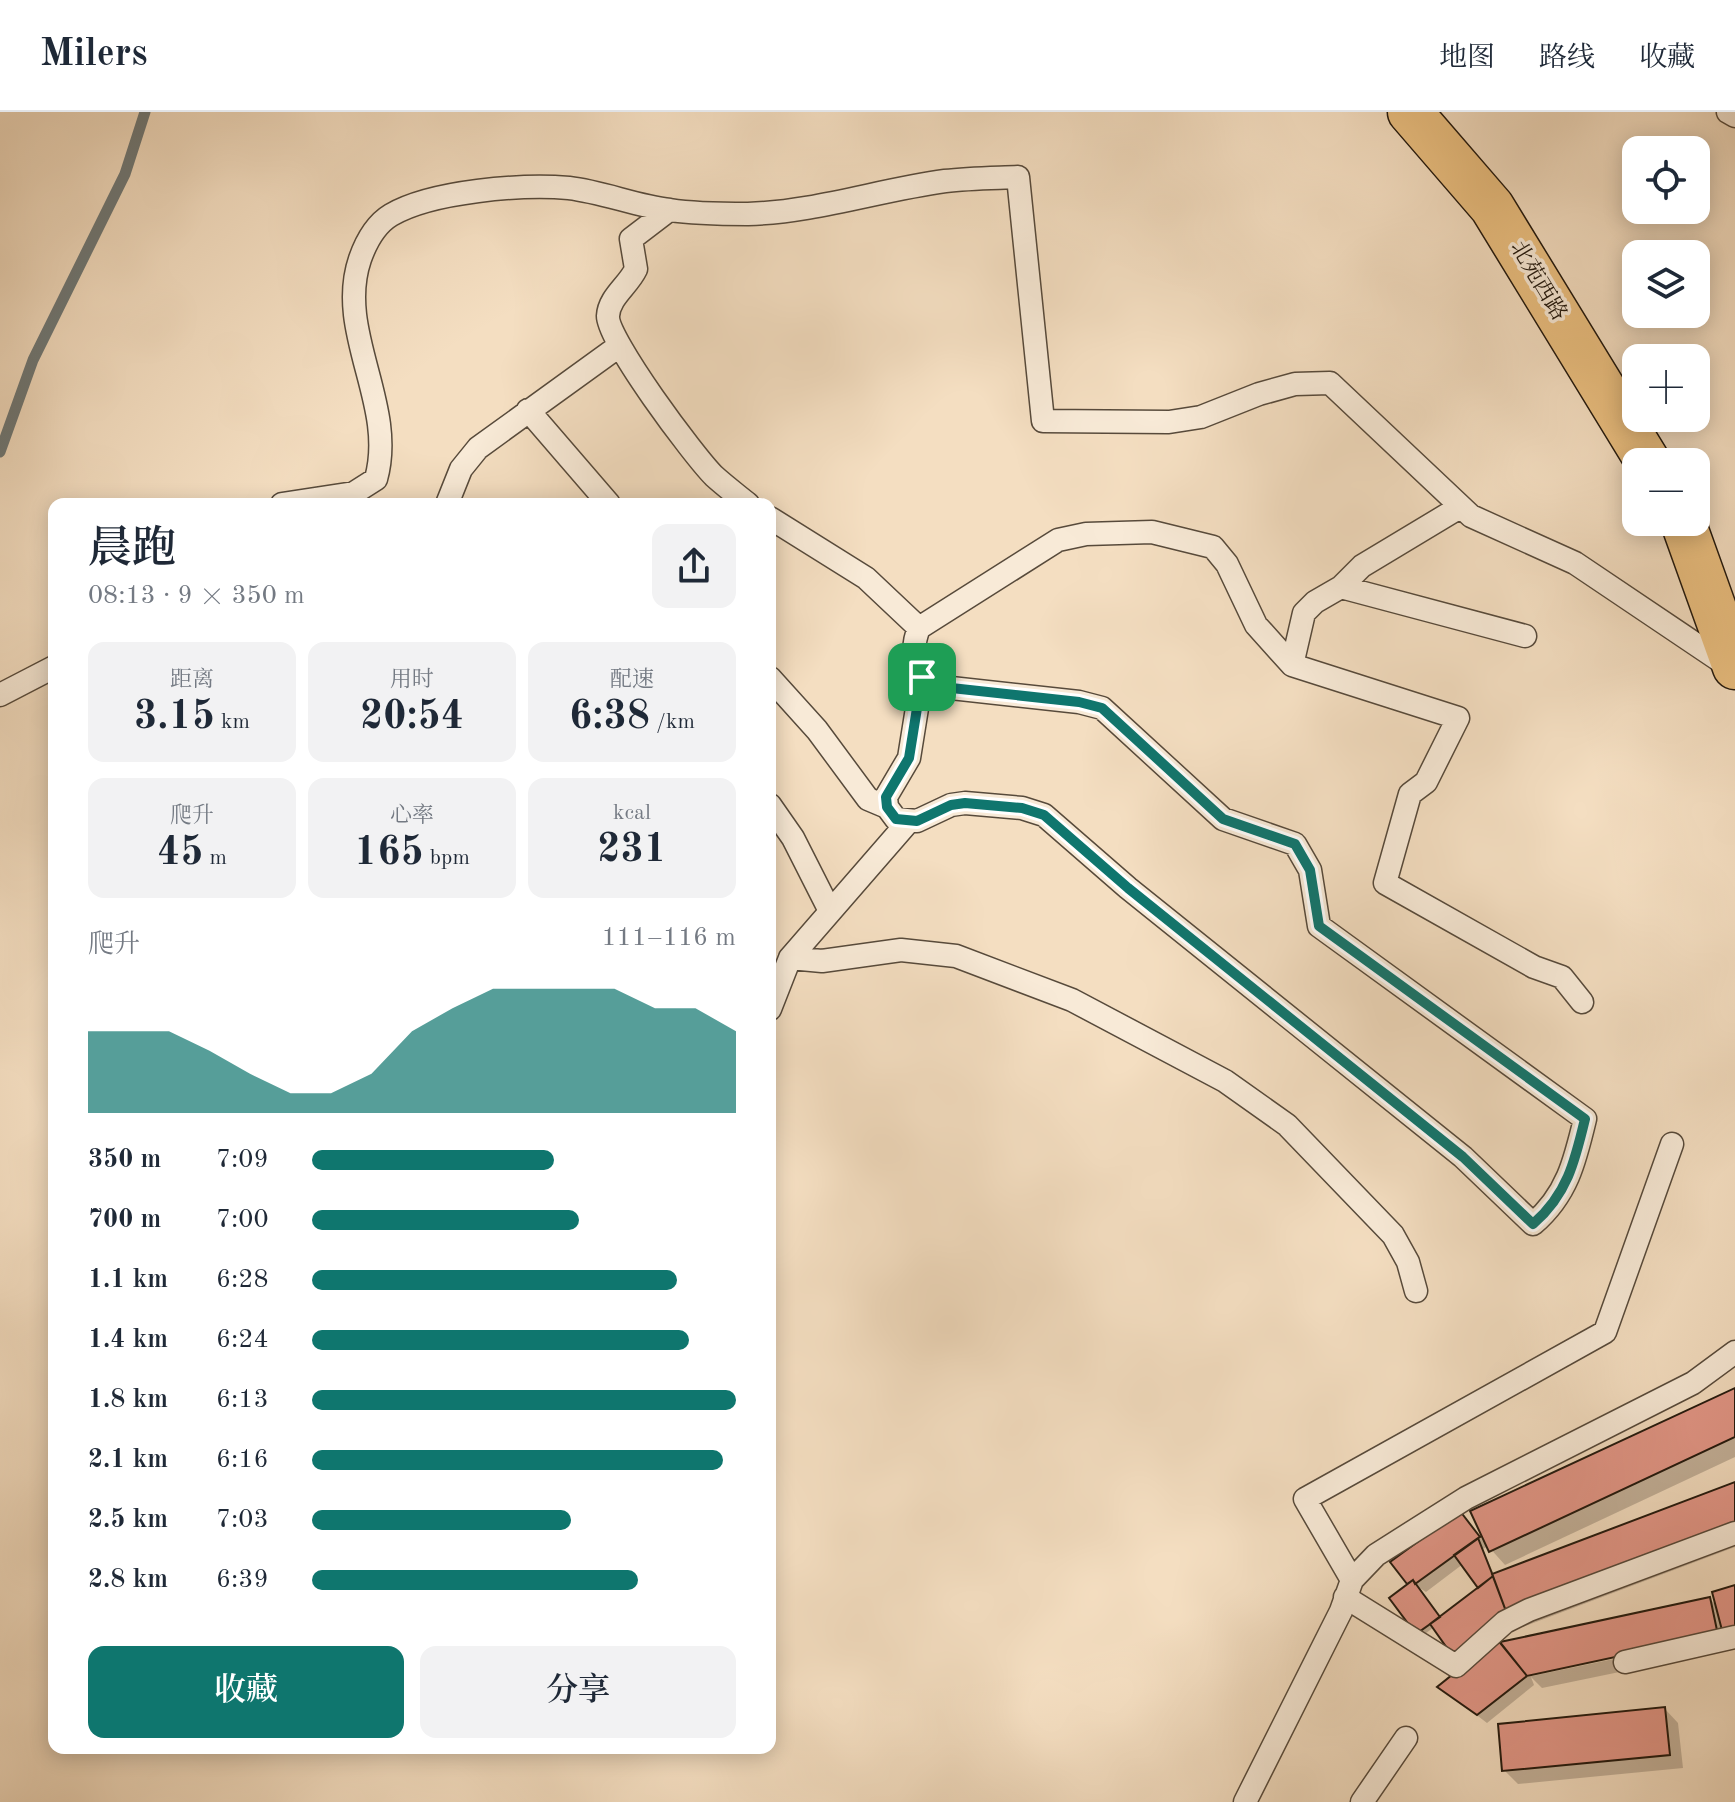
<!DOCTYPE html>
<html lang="zh">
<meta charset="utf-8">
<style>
body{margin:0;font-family:"Old Standard TT","Noto Serif SC",serif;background:#f2f2f3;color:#1f2937;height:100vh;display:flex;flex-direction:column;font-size:30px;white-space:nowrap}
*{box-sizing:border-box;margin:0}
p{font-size:26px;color:#747a83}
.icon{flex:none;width:44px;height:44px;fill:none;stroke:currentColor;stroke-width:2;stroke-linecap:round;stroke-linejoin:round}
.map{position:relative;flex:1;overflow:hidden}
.sheet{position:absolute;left:48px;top:386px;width:728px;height:1256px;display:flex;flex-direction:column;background:#fff;border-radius:16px;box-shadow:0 4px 20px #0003}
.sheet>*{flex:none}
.tools{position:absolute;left:1622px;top:24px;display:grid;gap:16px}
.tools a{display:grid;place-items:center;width:88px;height:88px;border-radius:16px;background:#fff;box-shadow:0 4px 20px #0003;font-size:40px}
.pin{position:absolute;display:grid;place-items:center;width:68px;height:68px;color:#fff;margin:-34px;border-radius:16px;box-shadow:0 4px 12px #0006}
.round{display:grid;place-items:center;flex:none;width:84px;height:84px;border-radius:16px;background:#f2f2f3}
.head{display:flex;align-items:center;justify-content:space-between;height:136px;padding:0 40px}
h1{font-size:44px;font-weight:600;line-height:60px}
.stats{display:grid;grid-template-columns:repeat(3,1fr);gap:12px;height:136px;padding:8px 40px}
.stats div{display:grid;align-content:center;border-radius:16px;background:#f2f2f3;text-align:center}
.stats b{font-size:40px;font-weight:600}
.stats small{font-size:22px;font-weight:400}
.stats p{font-size:22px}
.chart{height:224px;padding:16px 40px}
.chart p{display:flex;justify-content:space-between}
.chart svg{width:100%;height:144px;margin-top:8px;fill:#0f766e;opacity:.7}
.primary-button{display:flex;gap:16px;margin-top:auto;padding:16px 40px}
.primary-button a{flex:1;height:92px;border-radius:16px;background:#0f766e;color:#fff;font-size:32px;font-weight:600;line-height:92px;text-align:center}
.primary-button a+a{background:#f2f2f3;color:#1f2937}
ul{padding:0 40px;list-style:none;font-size:26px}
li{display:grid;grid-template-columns:128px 96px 1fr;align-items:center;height:60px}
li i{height:20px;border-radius:10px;background:#0f766e}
header{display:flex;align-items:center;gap:48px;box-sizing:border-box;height:112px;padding:0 40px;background:#fff;border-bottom:2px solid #e0e1e3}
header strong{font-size:38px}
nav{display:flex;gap:44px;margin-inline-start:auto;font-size:28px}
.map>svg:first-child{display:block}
.shadow{fill:#0003;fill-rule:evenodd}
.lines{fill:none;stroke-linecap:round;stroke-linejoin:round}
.stream{stroke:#6f7978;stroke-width:11}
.building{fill:#e39788;stroke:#23190e;stroke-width:2}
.service-casing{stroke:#574a3b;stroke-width:25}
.primary-casing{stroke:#23190e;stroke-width:47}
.service{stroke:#f8ead7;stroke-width:22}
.primary{stroke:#eabf80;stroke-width:44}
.route-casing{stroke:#fff;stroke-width:16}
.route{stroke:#0f766e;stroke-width:10}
.labels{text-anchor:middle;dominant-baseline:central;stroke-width:7;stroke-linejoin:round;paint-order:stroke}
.street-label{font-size:22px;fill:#23190e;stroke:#f8ead7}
</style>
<header>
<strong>Milers</strong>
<nav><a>地图</a><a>路线</a><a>收藏</a></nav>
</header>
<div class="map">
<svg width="1735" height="1690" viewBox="0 0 1735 1690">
<rect width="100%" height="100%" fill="#f4dec1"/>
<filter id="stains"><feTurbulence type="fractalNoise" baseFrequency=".0025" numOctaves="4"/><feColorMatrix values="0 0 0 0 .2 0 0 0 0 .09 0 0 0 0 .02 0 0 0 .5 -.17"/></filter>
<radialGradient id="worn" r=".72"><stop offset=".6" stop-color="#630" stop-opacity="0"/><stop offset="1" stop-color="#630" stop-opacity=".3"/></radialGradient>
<path class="shadow" d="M1735 1278V1345L1505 1453 1488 1434 1483 1437 1494 1463 1735 1372V1435L1523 1515 1512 1504 1434 1515 1421 1525 1410 1473 1393 1451 1451 1444 1453 1446 1481 1426 1486 1434ZM1463 1452 1481 1476 1440 1507 1415 1473 1426 1480Z
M1735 1475 1731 1537 1542 1576 1531 1565 1534 1573 1487 1611 1440 1575 1500 1532 1710 1487 1718 1495ZM1729 1523 1527 1565V1561Z
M1665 1597 1678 1611 1683 1656 1518 1672 1504 1658Z"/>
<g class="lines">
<path class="stream" d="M0 340 33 248 125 62 145 0"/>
</g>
<path class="building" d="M1735 1276V1325L1489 1440 1470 1399Z
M1735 1370V1416L1507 1502 1492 1462Z
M1460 1399 1480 1425 1415 1472 1413 1468 1407 1472 1390 1450Z
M1478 1426 1493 1464 1478 1476 1454 1443Z
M1493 1464 1507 1502 1452 1543 1430 1512Z
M1413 1468 1440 1505 1416 1522 1389 1486Z
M1735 1473V1518L1723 1522 1712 1480Z
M1710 1485 1718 1523 1527 1564 1500 1530Z
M1497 1527 1527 1564 1477 1603 1437 1575Z
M1665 1595 1670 1643 1502 1659 1498 1612Z"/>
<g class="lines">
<g class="service-casing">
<path id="service" d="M1728 0 1735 4
M669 98 631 127 636 157C628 174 609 185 608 204 607 228 694 344 714 364 725 374 737 383 748 392
M528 298 609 392
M282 392 354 381 376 367C397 292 335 220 360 147 366 130 376 112 391 103 432 79 522 72 569 76 603 80 636 94 670 98 695 102 723 102 748 102 815 100 879 78 945 69 969 66 994 66 1018 65L1043 309 1169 310 1201 305 1259 282 1295 272 1330 271 1471 404 1575 451 1731 556
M447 392 461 357 478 336 619 234
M770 406 866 466 919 516
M1341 475 1525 524
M1292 553 1304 501 1315 490 1341 475 1362 454 1460 395
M922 565 909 646 886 685 887 695 896 707 917 709 951 693 965 691 1022 696 1044 703 1128 776 1463 1045 1533 1112C1567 1083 1575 1049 1585 1007L1319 814 1310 758 1295 732 1223 707 1102 596 1079 590 933 574C914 559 910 538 919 516L1058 428 1086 422 1152 420 1213 435 1227 452 1256 513 1292 553 1458 606 1426 670 1410 682 1385 771 1534 855 1562 865 1582 890
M770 566 817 618 868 687 887 695
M0 583 54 555
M770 693 793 726 830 799
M790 846 822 849 901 838 956 844 1072 888 1225 969 1287 1013 1393 1123 1408 1150 1416 1179
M770 897 790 846 909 709
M1352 1468 1305 1387 1605 1220 1672 1032
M1345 1485 1456 1554 1505 1510 1529 1498 1735 1421
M1625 1550 1735 1525
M1245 1690 1341 1499 1352 1468 1376 1443 1466 1386 1693 1271 1735 1240
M1362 1690 1406 1626"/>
</g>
<g class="primary-casing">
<path id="primary" d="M1410 0 1492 95 1648 350
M1683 410 1735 555"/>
</g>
<use href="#service" class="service"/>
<use href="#primary" class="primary"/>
</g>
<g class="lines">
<g class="route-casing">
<path id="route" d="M922 565 933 574 1079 590 1102 596 1223 707 1295 732 1310 758 1319 814 1585 1007C1575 1049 1567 1083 1533 1112L1463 1045 1128 776 1044 703 1022 696 965 691 951 693 917 709 896 707 887 695 886 685 909 646Z"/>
</g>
<use href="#route" class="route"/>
</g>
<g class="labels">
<g class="street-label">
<text transform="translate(1538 169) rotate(59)">北苑西路</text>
</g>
</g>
<rect width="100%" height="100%" filter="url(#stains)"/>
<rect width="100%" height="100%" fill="url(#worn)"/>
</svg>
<div class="tools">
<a><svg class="icon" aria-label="locate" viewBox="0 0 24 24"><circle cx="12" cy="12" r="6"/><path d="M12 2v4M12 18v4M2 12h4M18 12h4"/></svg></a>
<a><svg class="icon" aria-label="layers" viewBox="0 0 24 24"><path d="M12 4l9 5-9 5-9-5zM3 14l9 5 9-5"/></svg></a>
<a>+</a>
<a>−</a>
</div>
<div class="pin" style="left:922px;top:565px;background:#1e9e55"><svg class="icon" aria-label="arrive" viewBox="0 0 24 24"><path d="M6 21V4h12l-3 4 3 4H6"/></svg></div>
<section class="sheet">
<div class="head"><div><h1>晨跑</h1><p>08:13 · 9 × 350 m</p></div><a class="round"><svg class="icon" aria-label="share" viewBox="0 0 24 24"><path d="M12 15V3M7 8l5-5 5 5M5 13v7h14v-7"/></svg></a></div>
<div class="stats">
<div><p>距离</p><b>3.15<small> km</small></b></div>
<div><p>用时</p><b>20:54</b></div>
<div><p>配速</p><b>6:38<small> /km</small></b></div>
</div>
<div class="stats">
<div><p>爬升</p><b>45<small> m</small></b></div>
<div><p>心率</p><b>165<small> bpm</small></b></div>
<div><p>kcal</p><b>231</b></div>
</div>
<div class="chart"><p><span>爬升</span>111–116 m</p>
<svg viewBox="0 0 160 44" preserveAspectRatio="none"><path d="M0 44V19L10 19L20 19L30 25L40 32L50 38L60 38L70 32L80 19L90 12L100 6L110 6L120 6L130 6L140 12L150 12L160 19V44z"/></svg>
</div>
<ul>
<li><b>350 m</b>7:09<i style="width:57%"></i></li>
<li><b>700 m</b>7:00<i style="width:63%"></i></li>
<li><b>1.1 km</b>6:28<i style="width:86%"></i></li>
<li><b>1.4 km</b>6:24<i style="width:89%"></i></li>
<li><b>1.8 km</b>6:13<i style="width:100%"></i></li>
<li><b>2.1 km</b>6:16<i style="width:97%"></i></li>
<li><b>2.5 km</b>7:03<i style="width:61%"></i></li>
<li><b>2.8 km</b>6:39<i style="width:77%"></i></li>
</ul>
<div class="primary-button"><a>收藏</a><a>分享</a></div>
</section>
</div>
